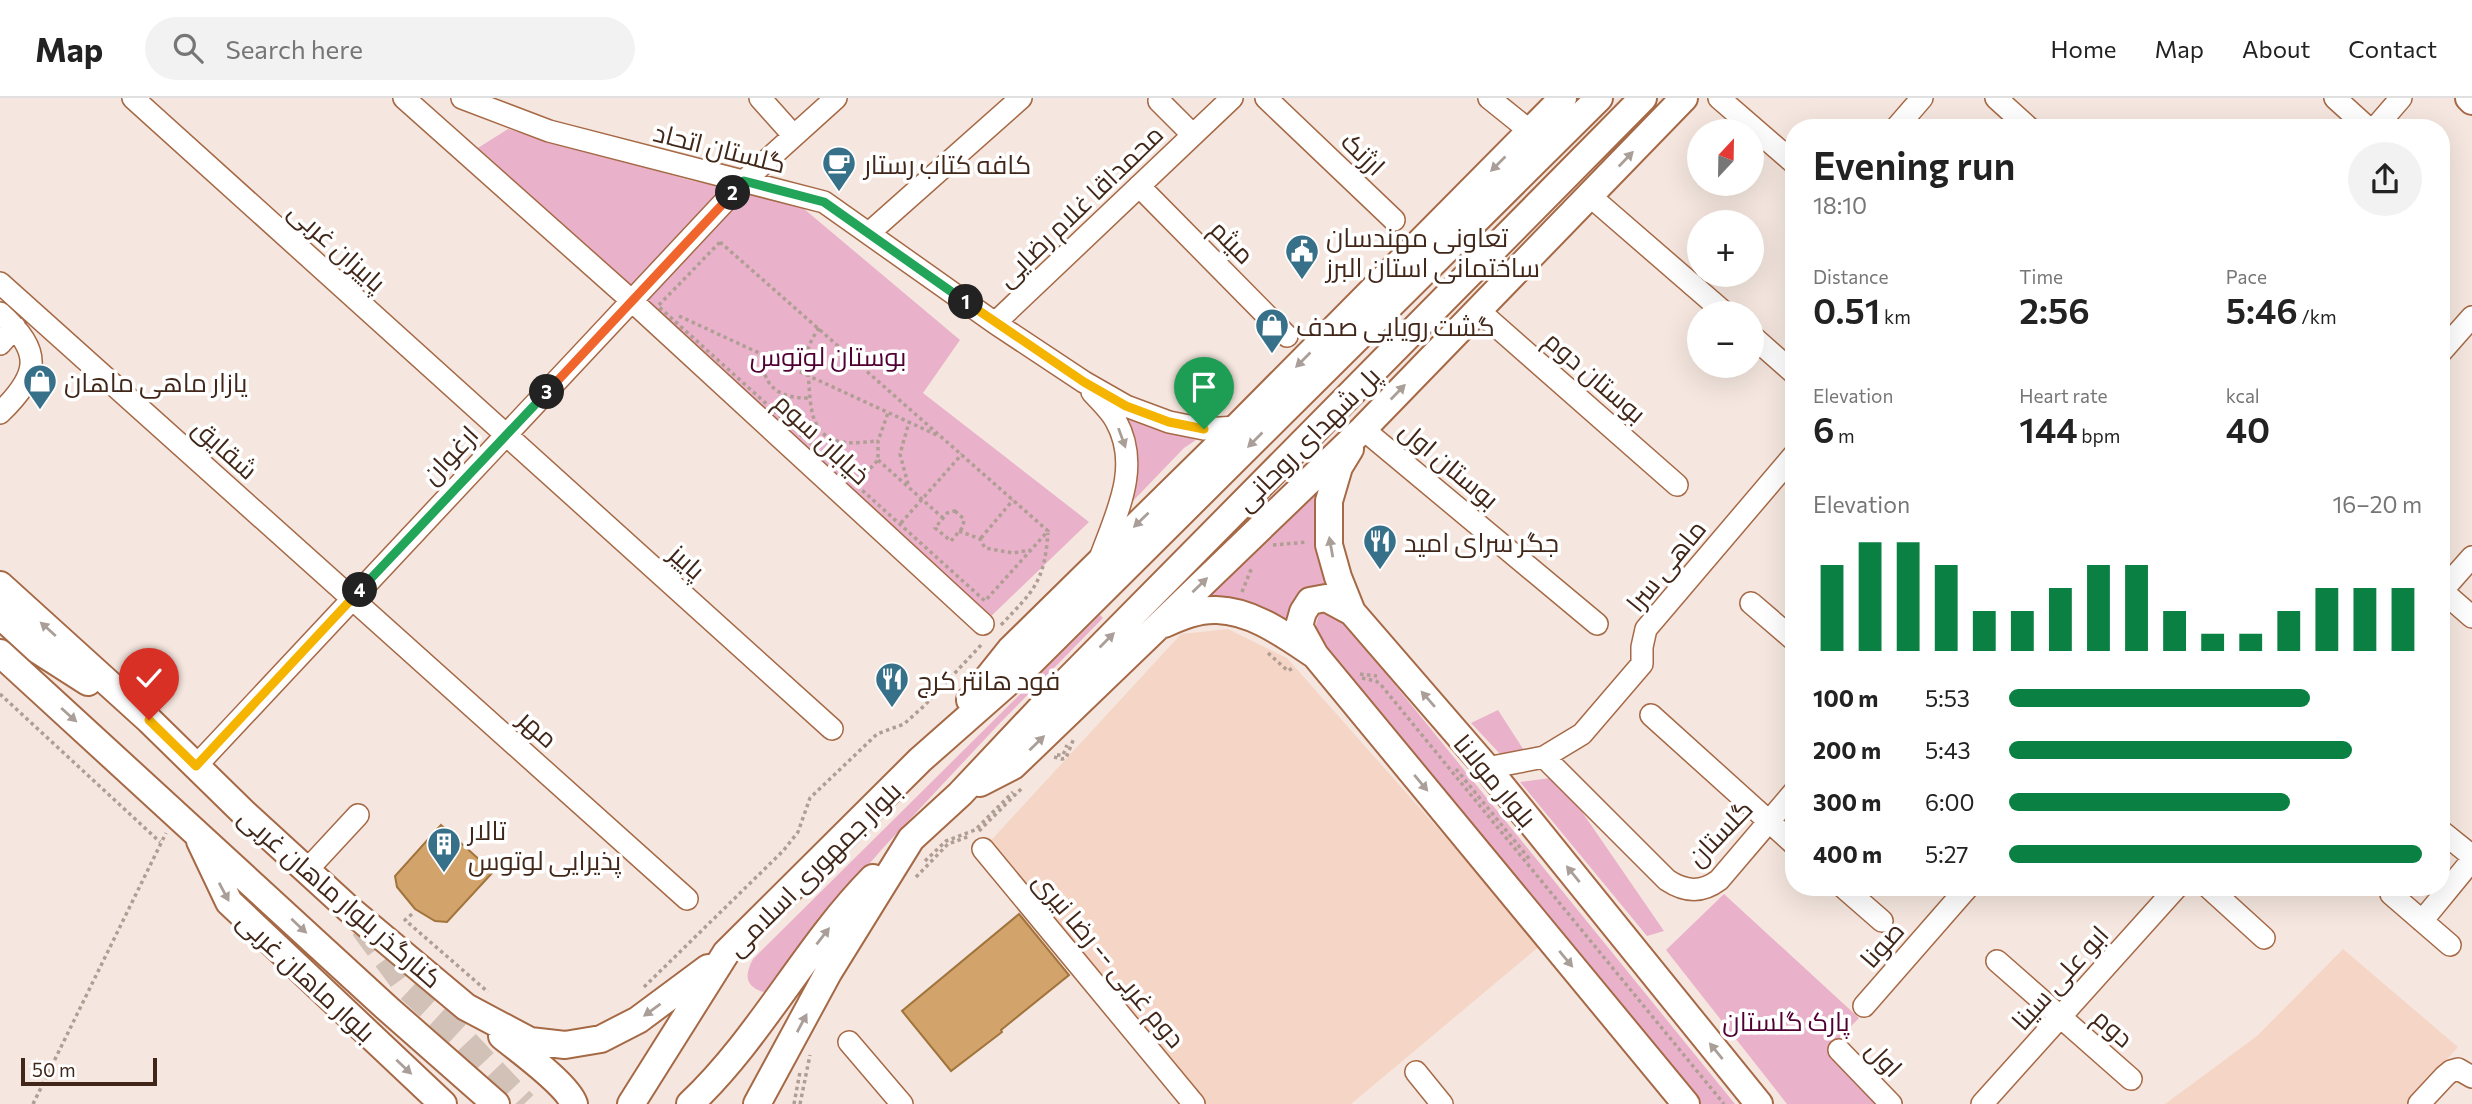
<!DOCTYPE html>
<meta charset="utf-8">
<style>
body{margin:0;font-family:Commissioner,Cairo,sans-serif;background:#f2f2f2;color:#222;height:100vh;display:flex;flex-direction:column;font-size:26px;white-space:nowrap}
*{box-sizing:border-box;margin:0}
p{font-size:23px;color:#767676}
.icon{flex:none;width:38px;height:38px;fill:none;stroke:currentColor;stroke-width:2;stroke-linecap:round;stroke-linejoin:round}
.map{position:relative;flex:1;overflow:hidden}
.drawer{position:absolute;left:1785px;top:21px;width:665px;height:777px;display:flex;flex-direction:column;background:#fff;border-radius:28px;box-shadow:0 7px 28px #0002}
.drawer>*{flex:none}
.needle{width:46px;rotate:22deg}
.controls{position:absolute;left:1687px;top:21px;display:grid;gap:14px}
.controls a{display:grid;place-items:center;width:77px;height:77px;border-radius:50%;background:#fff;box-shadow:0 7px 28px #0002;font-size:35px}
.scale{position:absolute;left:21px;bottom:18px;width:136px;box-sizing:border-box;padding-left:7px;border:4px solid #412719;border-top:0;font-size:19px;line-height:24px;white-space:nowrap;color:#412719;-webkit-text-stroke:5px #fff;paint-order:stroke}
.pin{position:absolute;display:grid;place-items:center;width:60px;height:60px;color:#fff;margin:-72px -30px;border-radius:50% 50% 50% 0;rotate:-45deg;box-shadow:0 0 7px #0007}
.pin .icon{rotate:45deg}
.km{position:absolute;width:35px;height:35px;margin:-18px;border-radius:50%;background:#222;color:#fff;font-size:19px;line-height:35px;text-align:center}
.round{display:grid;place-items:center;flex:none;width:74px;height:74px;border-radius:37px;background:#f2f2f2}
.headline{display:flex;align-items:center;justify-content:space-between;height:119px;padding:0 28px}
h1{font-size:38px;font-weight:600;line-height:52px}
.figures{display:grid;grid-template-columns:repeat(3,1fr);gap:10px;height:119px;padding:7px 28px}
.figures div{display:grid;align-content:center}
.figures b{font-size:35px;font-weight:600}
.figures small{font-size:19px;font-weight:400}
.figures p{font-size:19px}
.chart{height:196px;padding:14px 28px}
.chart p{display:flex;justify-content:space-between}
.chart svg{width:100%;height:126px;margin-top:7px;stroke:#0b8043;stroke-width:6}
ul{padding:0 28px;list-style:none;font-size:23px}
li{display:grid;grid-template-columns:112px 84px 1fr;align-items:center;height:52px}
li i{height:18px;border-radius:9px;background:#0b8043}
header{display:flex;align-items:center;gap:42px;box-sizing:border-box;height:98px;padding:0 35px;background:#fff;border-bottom:2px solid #e0e0e0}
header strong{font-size:33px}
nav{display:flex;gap:38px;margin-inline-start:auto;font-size:24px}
.search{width:490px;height:63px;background:#f2f2f2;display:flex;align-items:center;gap:18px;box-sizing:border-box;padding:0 24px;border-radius:38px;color:#767676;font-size:26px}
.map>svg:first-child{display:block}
.built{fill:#f5d6c6}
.green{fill:#e9b2ca}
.building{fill:#d3a36c;stroke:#a1743c;stroke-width:2}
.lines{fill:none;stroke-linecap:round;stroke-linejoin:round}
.major-tunnel{stroke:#d1c1b7;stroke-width:26;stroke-dasharray:26 13;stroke-linecap:butt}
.minor-casing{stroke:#a66946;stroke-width:24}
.major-casing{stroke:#a66946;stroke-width:30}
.path{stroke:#b09e94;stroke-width:3.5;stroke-dasharray:3.5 3.5;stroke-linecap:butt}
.minor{stroke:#fff;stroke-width:21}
.major{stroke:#fff;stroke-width:26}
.oneway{fill:#aa9e98}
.split-1-casing{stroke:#fff;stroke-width:14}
.split-2-casing{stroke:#fff;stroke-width:14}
.split-3-casing{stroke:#fff;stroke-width:14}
.split-4-casing{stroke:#fff;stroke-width:14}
.split-5-casing{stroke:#fff;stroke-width:14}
.split-1{stroke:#f5b400;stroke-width:9}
.split-2{stroke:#22a559;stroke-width:9}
.split-3{stroke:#f0652b;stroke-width:9}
.split-4{stroke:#22a559;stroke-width:9}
.split-5{stroke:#f5b400;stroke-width:9}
.labels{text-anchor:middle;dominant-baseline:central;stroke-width:7;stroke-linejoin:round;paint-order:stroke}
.street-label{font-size:26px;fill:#412719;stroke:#fff}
.poi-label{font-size:26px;fill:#412719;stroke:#fff;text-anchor:start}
.park-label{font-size:26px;fill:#500032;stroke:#fff}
</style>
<header>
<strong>Map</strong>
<div class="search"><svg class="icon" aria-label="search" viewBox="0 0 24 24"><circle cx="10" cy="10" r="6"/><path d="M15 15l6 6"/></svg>Search here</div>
<nav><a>Home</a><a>Map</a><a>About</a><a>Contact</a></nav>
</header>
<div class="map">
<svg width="2472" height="1006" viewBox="0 0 2472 1006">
<rect width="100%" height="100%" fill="#f5e7df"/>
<path class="built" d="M1228 531 1287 560 1541 847 1351 1006H1194L983 751 1181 536Z
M2343 851 2458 949 2407 1006H2165L2257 938Z"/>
<path class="green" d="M508 31 689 82 797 105 960 242 923 295 1089 424 983 526 462 60Z
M1127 318 1196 342 1184 350 1131 405 1128 402C1142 361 1142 359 1124 319Z
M1323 377 1330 491C1299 495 1296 496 1285 526L1195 500Z
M1319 516H1336L1366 551 1735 1006H1701L1330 554 1315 530Z
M1100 517 1103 520 999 626 884 749 834 806 774 888 763 894C744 888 745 876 753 861Z
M1498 612 1527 657H1501L1471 625Z
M1558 679 1664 833 1647 838 1520 684Z
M1724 796 1859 920 1828 952 1878 1006H1787L1666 852Z"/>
<path class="building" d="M441 727 493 774 447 824 435 823 415 811 397 789 395 778Z
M1019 816 1069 877 1001 932 1002 934 951 973 902 913Z"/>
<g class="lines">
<path class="major-tunnel" d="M363 829 407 889 458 936 524 1006"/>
<g class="minor-casing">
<path id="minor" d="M133 0 832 631
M404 0 632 203 983 526
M462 0 549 33 824 104 995 225 1084 284 1126 308 1169 324 1204 331 1237 329
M760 0 794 38
M1266 0 1394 122
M1489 0 1530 33
M1719 0 1794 65
M1996 0 2029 30
M2335 0 2368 30
M1159 3 1193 37
M1896 30 1922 0
M2375 30 2401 0
M1139 88 1287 238
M1590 98 1725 215
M869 135 1021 0
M0 185 687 801
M1478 212 1677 387
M0 215C43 254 40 276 0 315
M995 225 1232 0
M1752 238 1794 275
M0 246 15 229
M2441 254 2472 219
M1092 294C1100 303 1111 313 1116 323 1142 370 1115 418 1099 463
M1363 331 1597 526
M2441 492 2472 519
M2441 494 2472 459
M1751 505 1794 542
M1651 617 1794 746
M1544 659 1667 782C1685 794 1702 795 1719 782L1794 694
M196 668 744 83 836 0
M1487 670 1544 659 1582 636 1642 566V549L1646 531 1794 357
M2441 733 2472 758
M983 751 1194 1006
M307 772 358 717
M1843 789 1882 823
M2208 789 2264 840
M2391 796 2450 847
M2422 823 2472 762
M1997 863 2131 981
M1864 908 1968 789
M849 944 902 1006
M1839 952 1891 1006
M1416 974 1442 1006
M1982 1006 2177 789
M2419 1006 2445 978 2451 973 2458 971 2472 979"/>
</g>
<g class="major-casing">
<path id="major" d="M2469 0 2472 3
M1350 351 1339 369 1329 403V447L1338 479 1352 514 1487 670 1759 1006
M0 487 149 622 243 714 349 811 466 909 530 943 565 947 601 941 638 922 708 870
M0 517 38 552 88 584
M1164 526C1180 519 1198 511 1217 512 1253 513 1286 538 1315 557L1686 1006
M0 555 388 911 496 1006
M1315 557 1299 528 1303 514 1310 503 1326 500 1352 514
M970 602 1010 552 1237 329 1563 0
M980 685 1013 668 1363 331 1684 0
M200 743 229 804 443 1006
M502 938C520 953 567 986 574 1006
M631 1006 726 855 920 662 1030 565 1599 0
M690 1006C761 939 805 849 873 780
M757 1006 828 875 911 741 960 696 1059 591 1643 0"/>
</g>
<path class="path" d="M720 144 1048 433 985 503 658 208Z
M679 218 939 338
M819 230C813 239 807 249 806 260 805 265 807 271 808 276 811 298 807 332 834 342 848 347 864 344 878 343
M761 256C763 287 776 300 808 300
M878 362 943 420
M856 386 878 362V343L888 315
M908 386 900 356 909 324
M955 413 964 421 963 429 951 443 935 430 947 415Z
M901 425 962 356
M959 433 980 441 985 450 1013 455 1030 452
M981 440 1013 402
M1273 447 1308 444
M1242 494 1252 469
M1001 527C1034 492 1044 485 1048 435
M1268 555 1288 573 1294 569
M1360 576 1377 578
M1362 580 1376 583 1381 587 1724 1006
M0 596 160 744
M1057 657H1063L1067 647
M1054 659 1062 661 1066 660 1074 640
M1456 671 1531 763
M979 733 1023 689
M925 763 946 743 975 732 1013 694
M916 779 948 746 970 738
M412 816 405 822 488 894
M644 889 783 753 798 734 810 700 877 636 904 626 924 608 983 545
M33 1006 166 735
M794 1006 800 974
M800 1006 810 957"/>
<use href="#minor" class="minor"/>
<use href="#major" class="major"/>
</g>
<defs><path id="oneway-solid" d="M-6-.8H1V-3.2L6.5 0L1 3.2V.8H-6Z" transform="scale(1.75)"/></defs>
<g class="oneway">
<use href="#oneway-solid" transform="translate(1626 61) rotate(-46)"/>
<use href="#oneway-solid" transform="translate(1498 66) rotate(135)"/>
<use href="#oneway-solid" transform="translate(1303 262) rotate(135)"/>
<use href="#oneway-solid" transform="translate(1398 294) rotate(-46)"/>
<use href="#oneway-solid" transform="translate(1122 340) rotate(70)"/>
<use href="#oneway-solid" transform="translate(1255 342) rotate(135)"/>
<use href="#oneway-solid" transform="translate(1141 422) rotate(136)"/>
<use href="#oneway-solid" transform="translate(1331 449) rotate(-100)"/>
<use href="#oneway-solid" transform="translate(1200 487) rotate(-44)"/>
<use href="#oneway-solid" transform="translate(48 531) rotate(-138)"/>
<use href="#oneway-solid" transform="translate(1107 542) rotate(-45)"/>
<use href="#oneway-solid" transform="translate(1428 601) rotate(-131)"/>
<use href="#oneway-solid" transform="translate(69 617) rotate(42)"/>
<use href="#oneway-solid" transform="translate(1037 645) rotate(-44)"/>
<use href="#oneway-solid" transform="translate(1421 685) rotate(50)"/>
<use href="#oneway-solid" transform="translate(1573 776) rotate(-129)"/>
<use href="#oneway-solid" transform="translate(224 794) rotate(62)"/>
<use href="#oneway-solid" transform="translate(299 828) rotate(43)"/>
<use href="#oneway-solid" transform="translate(823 838) rotate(-52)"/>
<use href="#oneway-solid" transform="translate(1566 861) rotate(50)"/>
<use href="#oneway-solid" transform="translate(652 912) rotate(144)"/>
<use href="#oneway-solid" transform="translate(802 925) rotate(-62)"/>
<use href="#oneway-solid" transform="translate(1716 953) rotate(-129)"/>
<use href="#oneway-solid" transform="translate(404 969) rotate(43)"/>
</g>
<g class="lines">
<g class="split-1-casing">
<path id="split-1" d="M966 204 1084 284 1126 308 1169 324 1204 331"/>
</g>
<g class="split-2-casing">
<path id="split-2" d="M733 95 744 83 824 104 966 204"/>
</g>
<g class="split-3-casing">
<path id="split-3" d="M547 294 733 95"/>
</g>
<g class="split-4-casing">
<path id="split-4" d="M360 492 547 294"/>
</g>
<g class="split-5-casing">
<path id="split-5" d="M149 622 196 668 360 492"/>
</g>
<use href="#split-1" class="split-1"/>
<use href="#split-2" class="split-2"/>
<use href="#split-3" class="split-3"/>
<use href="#split-4" class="split-4"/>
<use href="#split-5" class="split-5"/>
</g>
<defs>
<g id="cafe-pin" transform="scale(1.75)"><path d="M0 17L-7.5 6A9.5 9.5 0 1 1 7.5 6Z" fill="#377089" stroke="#fff"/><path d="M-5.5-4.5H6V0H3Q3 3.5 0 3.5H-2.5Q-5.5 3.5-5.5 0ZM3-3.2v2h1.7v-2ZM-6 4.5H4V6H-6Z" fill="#fff"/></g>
<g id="civic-pin" transform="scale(1.75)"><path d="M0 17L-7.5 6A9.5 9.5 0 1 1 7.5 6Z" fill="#377089" stroke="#fff"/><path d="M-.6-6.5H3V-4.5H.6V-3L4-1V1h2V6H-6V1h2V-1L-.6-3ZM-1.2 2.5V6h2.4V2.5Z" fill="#fff"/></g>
<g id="shop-pin" transform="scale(1.75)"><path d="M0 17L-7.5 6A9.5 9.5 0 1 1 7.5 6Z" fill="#377089" stroke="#fff"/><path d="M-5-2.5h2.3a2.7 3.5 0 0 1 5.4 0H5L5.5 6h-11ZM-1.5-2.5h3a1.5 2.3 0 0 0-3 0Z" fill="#fff"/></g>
<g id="restaurant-pin" transform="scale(1.75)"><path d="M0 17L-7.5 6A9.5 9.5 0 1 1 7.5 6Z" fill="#377089" stroke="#fff"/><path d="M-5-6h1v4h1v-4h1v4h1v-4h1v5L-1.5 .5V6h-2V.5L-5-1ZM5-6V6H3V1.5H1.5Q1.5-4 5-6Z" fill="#fff"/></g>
<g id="building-pin" transform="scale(1.75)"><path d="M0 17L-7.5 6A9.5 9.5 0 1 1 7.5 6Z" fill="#377089" stroke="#fff"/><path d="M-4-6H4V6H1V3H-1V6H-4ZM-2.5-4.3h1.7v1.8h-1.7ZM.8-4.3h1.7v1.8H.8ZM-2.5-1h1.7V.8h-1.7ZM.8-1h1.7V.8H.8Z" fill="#fff"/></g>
</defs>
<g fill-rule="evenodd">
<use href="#cafe-pin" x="839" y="65"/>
<use href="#civic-pin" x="1302" y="153"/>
<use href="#shop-pin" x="1272" y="227"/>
<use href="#shop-pin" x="40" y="283"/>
<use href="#restaurant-pin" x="1380" y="443"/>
<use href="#restaurant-pin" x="892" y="581"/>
<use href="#building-pin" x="444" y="746"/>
</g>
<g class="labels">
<g class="street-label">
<text transform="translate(720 49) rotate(14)">گلستان اتحاد</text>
<text transform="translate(1364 55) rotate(44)">ارژنک</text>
<text transform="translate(1079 107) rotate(-44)">محمداقا غلام رضایی</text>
<text transform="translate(1233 143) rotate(45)">میثم</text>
<text transform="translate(338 148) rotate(42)">پاییزان غربی</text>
<text transform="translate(1596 278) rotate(41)">بوستان دوم</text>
<text transform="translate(823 340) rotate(43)">خیابان سوم</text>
<text transform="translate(1307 340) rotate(-45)">پل شهدای روحانی</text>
<text transform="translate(226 350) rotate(42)">شقایق</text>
<text transform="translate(449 356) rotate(-47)">ارغوان</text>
<text transform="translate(1450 366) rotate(40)">بوستان اول</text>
<text transform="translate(688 463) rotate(42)">پاییز</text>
<text transform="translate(1665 467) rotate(-51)">ماهی سرا</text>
<text transform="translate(539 630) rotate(42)">مهر</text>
<text transform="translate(1496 682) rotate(50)">بلوار مولانا</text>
<text transform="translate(1719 734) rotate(-46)">گلستان</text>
<text transform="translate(813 770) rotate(-45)">بلوار جمهوری اسلامی</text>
<text transform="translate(341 799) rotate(41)">کنارگذر بلوار ماهان غربی</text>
<text transform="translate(1881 846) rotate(-49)">صونا</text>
<text transform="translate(1110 861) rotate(50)">دوم غربی -- رضا نیری</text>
<text transform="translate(307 878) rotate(43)">بلوار ماهان غربی</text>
<text transform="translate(2059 879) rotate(-48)">ابو علی سینا</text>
<text transform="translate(2114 929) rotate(41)">دوم</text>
<text transform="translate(1885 960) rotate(46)">اول</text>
</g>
<g class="poi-label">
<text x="864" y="65">کافه کتاب رستار</text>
<text x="1326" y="138">تعاونی مهندسان<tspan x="1326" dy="30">ساختمانی استان البرز</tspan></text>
<text x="1296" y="227">گشت رویایی صدف</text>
<text x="64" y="283">یازار ماهی ماهان</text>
<text x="1404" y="443">جگر سرای امید</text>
<text x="917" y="581">فود هانتر کرج</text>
<text x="468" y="731">تالار<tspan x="468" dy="30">پذیرایی لوتوس</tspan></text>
</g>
<g class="park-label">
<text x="828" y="257">بوستان لوتوس</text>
<text x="1786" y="922">پارک گلستان</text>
</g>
</g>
</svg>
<div class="controls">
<a><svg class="needle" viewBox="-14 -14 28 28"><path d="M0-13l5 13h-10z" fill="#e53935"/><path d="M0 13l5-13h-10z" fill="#767676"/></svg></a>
<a>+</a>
<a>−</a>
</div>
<div class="scale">50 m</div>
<div class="pin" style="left:1204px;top:331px;background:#1e9e55"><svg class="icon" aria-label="arrive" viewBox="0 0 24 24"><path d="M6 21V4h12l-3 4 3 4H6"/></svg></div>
<div class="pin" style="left:149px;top:622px;background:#d93025"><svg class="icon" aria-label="check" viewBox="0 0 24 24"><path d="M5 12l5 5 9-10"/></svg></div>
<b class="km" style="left:966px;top:204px">1</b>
<b class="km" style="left:733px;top:95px">2</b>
<b class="km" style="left:547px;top:294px">3</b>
<b class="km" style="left:360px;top:492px">4</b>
<section class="drawer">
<div class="headline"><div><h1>Evening run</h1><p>18:10</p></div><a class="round"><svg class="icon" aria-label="share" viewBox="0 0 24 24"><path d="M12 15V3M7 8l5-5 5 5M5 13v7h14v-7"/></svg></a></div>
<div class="figures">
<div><p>Distance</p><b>0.51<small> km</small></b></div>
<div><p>Time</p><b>2:56</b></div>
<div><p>Pace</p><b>5:46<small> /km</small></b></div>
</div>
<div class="figures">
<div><p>Elevation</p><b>6<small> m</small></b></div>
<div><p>Heart rate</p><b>144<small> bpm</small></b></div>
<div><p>kcal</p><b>40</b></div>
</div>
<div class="chart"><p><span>Elevation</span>16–20 m</p>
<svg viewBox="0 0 160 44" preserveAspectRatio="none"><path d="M5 44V14M15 44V6M25 44V6M35 44V14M45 44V30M55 44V30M65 44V22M75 44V14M85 44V14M95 44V30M105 44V38M115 44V38M125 44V30M135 44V22M145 44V22M155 44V22"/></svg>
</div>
<ul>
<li><b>100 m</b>5:53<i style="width:73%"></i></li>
<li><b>200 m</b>5:43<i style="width:83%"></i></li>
<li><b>300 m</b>6:00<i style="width:68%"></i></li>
<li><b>400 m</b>5:27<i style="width:100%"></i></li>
</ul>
</section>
</div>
